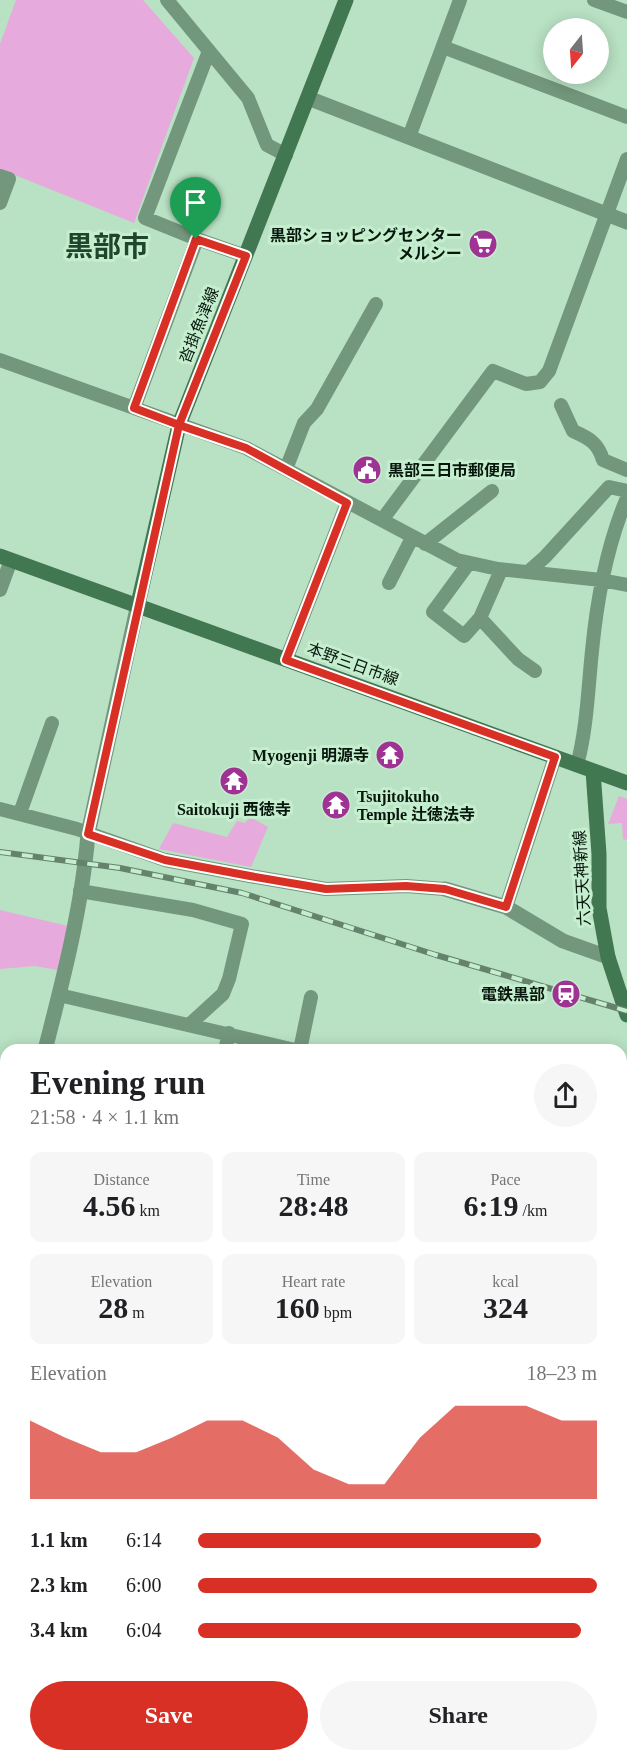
<!DOCTYPE html>
<meta charset="utf-8">
<style>
body{margin:0;font-family:"Times New Roman","Noto Sans JP",serif;background:#f6f6f6;color:#202124;height:100vh;display:flex;flex-direction:column;font-size:22px;white-space:nowrap}
*{box-sizing:border-box;margin:0}
p{font-size:20px;color:#757577}
.icon{flex:none;width:33px;height:33px;fill:none;stroke:currentColor;stroke-width:2;stroke-linecap:round;stroke-linejoin:round}
.map{position:relative;flex:1;overflow:hidden}
.details{position:absolute;left:0px;top:1044px;width:627px;height:718px;display:flex;flex-direction:column;background:#fff;border-radius:18px 18px 0 0;box-shadow:0 3px 15px #0003}
.details>*{flex:none}
.needle{width:39px;rotate:197deg}
.fabs{position:absolute;left:543px;top:18px;display:grid;gap:12px}
.fabs a{display:grid;place-items:center;width:66px;height:66px;border-radius:50%;background:#fff;box-shadow:0 3px 15px #0003;font-size:30px}
.pin{position:absolute;display:grid;place-items:center;width:51px;height:51px;color:#fff;margin:-62px -26px;border-radius:50% 50% 50% 0;rotate:-45deg;box-shadow:0 0 6px #0007}
.pin .icon{rotate:45deg}
.round{display:grid;place-items:center;flex:none;width:63px;height:63px;border-radius:32px;background:#f6f6f6}
.head{display:flex;align-items:center;justify-content:space-between;height:102px;padding:0 30px}
h1{font-size:33px;font-weight:700;line-height:45px}
.figures{display:grid;grid-template-columns:repeat(3,1fr);gap:9px;height:102px;padding:6px 30px}
.figures div{display:grid;align-content:center;border-radius:12px;background:#f6f6f6;text-align:center}
.figures b{font-size:30px;font-weight:700}
.figures small{font-size:16px;font-weight:400}
.figures p{font-size:16px}
.chart{height:168px;padding:12px 30px}
.chart p{display:flex;justify-content:space-between}
.chart svg{width:100%;height:108px;margin-top:6px;fill:#d93025;opacity:.7}
.action{display:flex;gap:12px;margin-top:auto;padding:12px 30px}
.action a{flex:1;height:69px;border-radius:36px;background:#d93025;color:#fff;font-size:24px;font-weight:700;line-height:69px;text-align:center}
.action a+a{background:#f6f6f6;color:#202124}
ul{padding:0 30px;list-style:none;font-size:20px}
li{display:grid;grid-template-columns:96px 72px 1fr;align-items:center;height:45px}
li i{height:15px;border-radius:8px;background:#d93025}
.map>svg:first-child{display:block}
.green{fill:#e7aadc}
.lines{fill:none;stroke-linecap:round;stroke-linejoin:round}
.minor{stroke:#73977c;stroke-width:14}
.tertiary{stroke:#73977c;stroke-width:15}
.secondary{stroke:#417852;stroke-width:15}
.rail-casing{stroke:#65826d;stroke-width:6}
.rail{stroke:#c5eecf;stroke-width:4;stroke-dasharray:11;stroke-linecap:butt}
.route-casing{stroke:#fff;stroke-width:12}
.route{stroke:#d93025;stroke-width:8}
.labels{text-anchor:middle;dominant-baseline:central;stroke-width:6;stroke-linejoin:round;paint-order:stroke}
.poi-label{font-size:16px;font-weight:bold;fill:#08170d;stroke:#c5eecf;text-anchor:end}
.street-label{font-size:16px;fill:#08170d;stroke:#c5eecf}
.town-label{font-size:28px;font-weight:bold;fill:#20442c;stroke:#c5eecf}
</style>
<div class="map">
<svg width="627" height="1762" viewBox="0 0 627 1762">
<rect width="100%" height="100%" fill="#b9e1c3"/>
<path class="green" d="M16 0H143L194 58 134 223 0 169V44Z
M619 796 627 799V840L623 839 622 823 608 824Z
M250 817 268 827 251 867 159 849 173 823 227 837 237 821 245 823Z
M0 910 68 926 58 970 35 966 0 969Z
M120 1757H185L183 1762H118Z"/>
<g class="lines">
<path class="minor" d="M167 0 248 98 267 145 286 155
M594 0 627 12
M443 47 627 117
M409 137 460 0
M0 176 9 179 0 203
M197 239 145 218 209 51
M0 360 246 448 457 560 498 569 601 580 627 585
M561 405 573 431C589 438 598 443 603 460L627 470
M134 408 197 239 246 256
M286 469 304 423 317 409 376 304
M382 520 493 371 526 384 540 382 549 371 627 159
M425 544 492 491
M469 563 433 612 464 636 480 618
M501 570 480 618 518 659 535 671
M528 572 545 557 609 487 627 491
M389 583 412 538
M0 590 11 560
M286 660 347 503
M577 765C587 728 588 689 592 651 597 599 606 547 627 498
M0 809 77 829 165 860 250 876 326 889 406 886 445 889
M20 813 52 723
M80 891 193 910 242 924 229 979 223 994 189 1025
M506 907 555 757
M59 995 295 1050
M225 1050 229 1033
M300 1050 311 997
M0 1094 6 1096
M621 1116 627 1114
M621 1253 627 1248
M621 1358 627 1360
M0 1426 6 1427
M0 1526 6 1527
M621 1575 627 1577
M621 1686 627 1687
M0 1707 6 1708
M436 1756 444 1758
M8 1762 10 1756
M112 1762 113 1756
M195 1762 197 1756
M214 1762 215 1756"/>
<path class="tertiary" d="M308 98 627 222
M445 889 506 907 563 941 608 957
M45 1050C63 980 82 907 88 834L138 604
M0 1229 6 1203
M0 1317 6 1318
M621 1468 627 1470"/>
<path class="secondary" d="M0 556 627 783
M138 604 179 425 346 0
M593 771 599 854V908L608 957 627 1015"/>
<g class="rail-casing">
<path id="rail" d="M0 852 120 868 242 893 436 955 627 1011"/>
</g>
<use href="#rail" class="rail"/>
</g>
<g class="lines">
<g class="route-casing">
<path id="route" d="M196 239 134 408 179 425 88 834 165 860 250 876 326 889 406 886 445 889 506 907 555 757 286 660 347 503 246 448 179 425 246 256 196 239"/>
</g>
<use href="#route" class="route"/>
</g>
<defs>
<g id="supermarket-disc" transform="scale(1.5)"><circle r="9.5" fill="#9f3393" stroke="#c5eecf"/><path d="M-6-5.5h2.5l.6 2H6L4.5 2H-2.5L-4.4-4H-6ZM-1.5 3.2a1.3 1.3 0 1 0 .1 0ZM3 3.2a1.3 1.3 0 1 0 .1 0Z" fill="#fff"/></g>
<g id="civic-disc" transform="scale(1.5)"><circle r="9.5" fill="#9f3393" stroke="#c5eecf"/><path d="M-.6-6.5H3V-4.5H.6V-3L4-1V1h2V6H-6V1h2V-1L-.6-3ZM-1.2 2.5V6h2.4V2.5Z" fill="#fff"/></g>
<g id="temple-disc" transform="scale(1.5)"><circle r="9.5" fill="#9f3393" stroke="#c5eecf"/><path d="M0-6L5-2H3V0L6.5 2.5H4V6H1.5V3h-3V6H-4V2.5H-6.5L-3 0V-2H-5Z" fill="#fff"/></g>
<g id="station-disc" transform="scale(1.5)"><circle r="9.5" fill="#9f3393" stroke="#c5eecf"/><path d="M-3-6H3Q5-6 5-4V2Q5 4 3 4L4.5 6H3L1.5 4h-3L-3 6H-4.5L-3 4Q-5 4-5 2V-4Q-5-6-3-6ZM-3.5-4v3h7v-3ZM-3.5 1v1.5H-2V1ZM2 1v1.5H3.5V1Z" fill="#fff"/></g>
</defs>
<g fill-rule="evenodd">
<use href="#supermarket-disc" x="483" y="244"/>
<use href="#civic-disc" x="367" y="470"/>
<use href="#temple-disc" x="390" y="755"/>
<use href="#temple-disc" x="234" y="781"/>
<use href="#temple-disc" x="336" y="805"/>
<use href="#station-disc" x="566" y="994"/>
</g>
<g class="labels">
<g class="poi-label">
<text x="462" y="235">黒部ショッピングセンター<tspan x="462" dy="18">メルシー</tspan></text>
<text x="388" y="470" text-anchor="start">黒部三日市郵便局</text>
<text x="369" y="755">Myogenji 明源寺</text>
<text x="357" y="796" text-anchor="start">Tsujitokuho<tspan x="357" dy="18">Temple 辻徳法寺</tspan></text>
<text x="234" y="809" text-anchor="middle">Saitokuji 西徳寺</text>
<text x="545" y="994">電鉄黒部</text>
</g>
<g class="street-label">
<text transform="translate(199 325) rotate(-68)">沓掛魚津線</text>
<text transform="translate(353 664) rotate(20)">本野三日市線</text>
<text transform="translate(582 878) rotate(-93)">六天天神新線</text>
</g>
<g class="town-label">
<text x="107" y="246">黒部市</text>
</g>
</g>
</svg>
<div class="fabs">
<a><svg class="needle" viewBox="-14 -14 28 28"><path d="M0-13l5 13h-10z" fill="#e53935"/><path d="M0 13l5-13h-10z" fill="#757577"/></svg></a>
</div>
<div class="pin" style="left:196px;top:239px;background:#1e9e55"><svg class="icon" aria-label="arrive" viewBox="0 0 24 24"><path d="M6 21V4h12l-3 4 3 4H6"/></svg></div>
<section class="details">
<div class="head"><div><h1>Evening run</h1><p>21:58 · 4 × 1.1 km</p></div><a class="round"><svg class="icon" aria-label="share" viewBox="0 0 24 24"><path d="M12 15V3M7 8l5-5 5 5M5 13v7h14v-7"/></svg></a></div>
<div class="figures">
<div><p>Distance</p><b>4.56<small> km</small></b></div>
<div><p>Time</p><b>28:48</b></div>
<div><p>Pace</p><b>6:19<small> /km</small></b></div>
</div>
<div class="figures">
<div><p>Elevation</p><b>28<small> m</small></b></div>
<div><p>Heart rate</p><b>160<small> bpm</small></b></div>
<div><p>kcal</p><b>324</b></div>
</div>
<div class="chart"><p><span>Elevation</span>18–23 m</p>
<svg viewBox="0 0 160 44" preserveAspectRatio="none"><path d="M0 44V12L10 19L20 25L30 25L40 19L50 12L60 12L70 19L80 32L90 38L100 38L110 19L120 6L130 6L140 6L150 12L160 12V44z"/></svg>
</div>
<ul>
<li><b>1.1 km</b>6:14<i style="width:86%"></i></li>
<li><b>2.3 km</b>6:00<i style="width:100%"></i></li>
<li><b>3.4 km</b>6:04<i style="width:96%"></i></li>
</ul>
<div class="action"><a>Save</a><a>Share</a></div>
</section>
</div>
